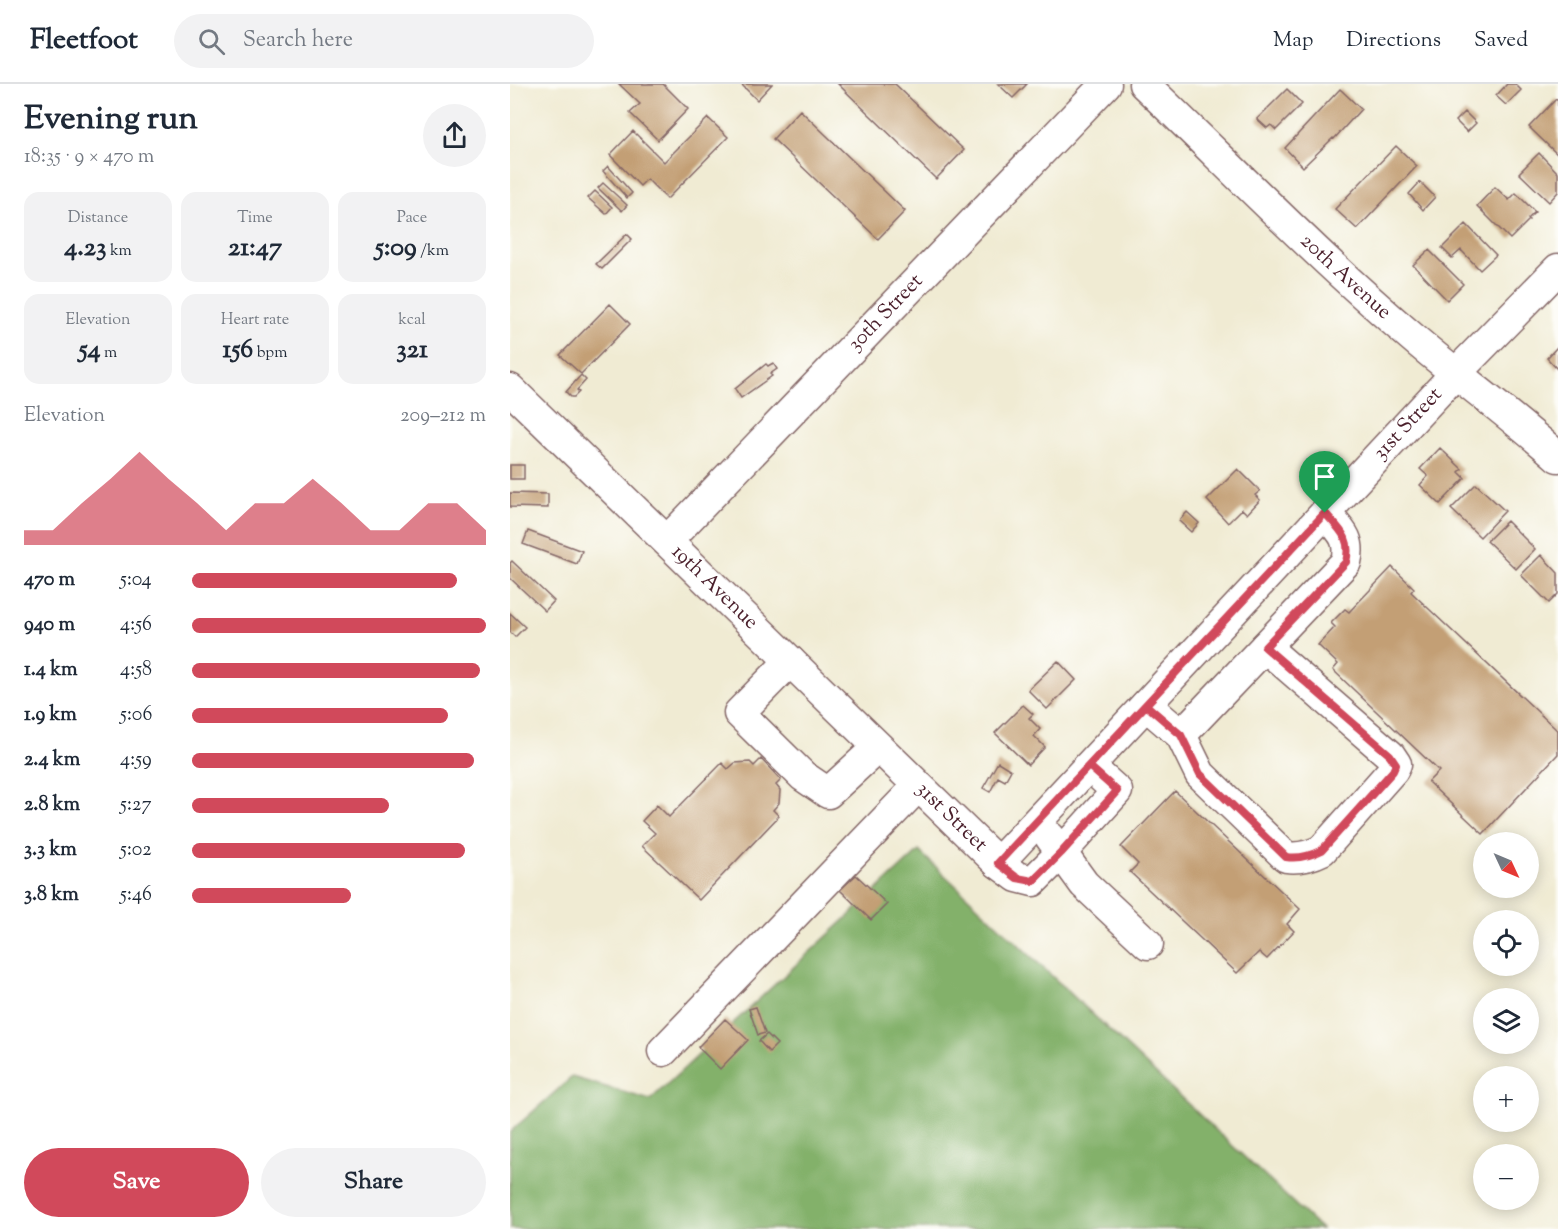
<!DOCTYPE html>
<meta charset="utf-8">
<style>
body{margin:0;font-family:"Sorts Mill Goudy",serif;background:#f2f2f3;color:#1f2937;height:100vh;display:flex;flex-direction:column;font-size:22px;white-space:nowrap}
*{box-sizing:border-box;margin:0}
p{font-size:20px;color:#747a83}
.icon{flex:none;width:33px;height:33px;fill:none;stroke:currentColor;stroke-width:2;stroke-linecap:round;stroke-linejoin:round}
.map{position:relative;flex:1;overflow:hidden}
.side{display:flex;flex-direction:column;background:#fff;width:510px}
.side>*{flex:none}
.needle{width:39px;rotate:134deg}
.tools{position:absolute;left:963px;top:748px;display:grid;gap:12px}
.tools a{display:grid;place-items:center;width:66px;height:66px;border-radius:50%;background:#fff;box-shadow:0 3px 15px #0003;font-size:30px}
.pin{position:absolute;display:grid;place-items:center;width:51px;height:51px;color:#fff;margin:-62px -26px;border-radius:50% 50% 50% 0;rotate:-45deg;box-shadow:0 0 6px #0007}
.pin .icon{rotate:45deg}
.round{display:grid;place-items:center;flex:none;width:63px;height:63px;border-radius:32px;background:#f2f2f3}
.head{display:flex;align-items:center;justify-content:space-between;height:102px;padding:0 24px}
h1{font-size:33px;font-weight:700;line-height:45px}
.stats{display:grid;grid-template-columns:repeat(3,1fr);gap:9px;height:102px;padding:6px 24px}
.stats div{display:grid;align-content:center;border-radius:15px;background:#f2f2f3;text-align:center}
.stats b{font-size:26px;font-weight:700}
.stats small{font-size:16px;font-weight:400}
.stats p{font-size:16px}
.chart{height:168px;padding:12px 24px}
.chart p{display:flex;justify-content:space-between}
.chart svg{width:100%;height:108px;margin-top:6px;fill:#d1495b;opacity:.7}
.button{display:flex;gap:12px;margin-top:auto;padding:12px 24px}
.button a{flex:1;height:69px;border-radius:36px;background:#d1495b;color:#fff;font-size:24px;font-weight:700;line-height:69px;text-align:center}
.button a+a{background:#f2f2f3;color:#1f2937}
ul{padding:0 24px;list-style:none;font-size:20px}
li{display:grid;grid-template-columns:96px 72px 1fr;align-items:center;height:45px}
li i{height:15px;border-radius:8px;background:#d1495b}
header{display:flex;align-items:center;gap:36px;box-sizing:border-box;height:84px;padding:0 30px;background:#fff;border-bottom:2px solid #e0e1e3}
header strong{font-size:28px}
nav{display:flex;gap:33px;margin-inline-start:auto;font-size:21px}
.search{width:420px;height:54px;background:#f2f2f3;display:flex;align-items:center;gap:15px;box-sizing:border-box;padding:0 21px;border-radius:33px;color:#747a83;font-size:22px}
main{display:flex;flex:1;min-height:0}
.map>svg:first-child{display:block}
.forest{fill:#83b16a;stroke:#66684a;stroke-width:1.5}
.building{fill:#c39f75}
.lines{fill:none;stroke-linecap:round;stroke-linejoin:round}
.minor-casing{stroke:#846666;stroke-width:33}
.minor{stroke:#fff;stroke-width:30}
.route-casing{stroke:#fff;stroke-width:12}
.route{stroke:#d1495b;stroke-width:8}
.labels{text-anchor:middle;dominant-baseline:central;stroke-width:4.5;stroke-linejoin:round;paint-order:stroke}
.street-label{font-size:21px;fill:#4a1f2b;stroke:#fdfcf7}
</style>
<header>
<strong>Fleetfoot</strong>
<div class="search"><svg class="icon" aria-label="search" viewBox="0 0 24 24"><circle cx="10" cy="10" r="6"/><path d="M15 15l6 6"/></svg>Search here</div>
<nav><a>Map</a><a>Directions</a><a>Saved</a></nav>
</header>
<main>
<section class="side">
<div class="head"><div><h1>Evening run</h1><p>18:35 · 9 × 470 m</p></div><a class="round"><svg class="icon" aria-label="share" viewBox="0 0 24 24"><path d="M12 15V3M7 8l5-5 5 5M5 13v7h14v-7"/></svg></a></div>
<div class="stats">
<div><p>Distance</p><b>4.23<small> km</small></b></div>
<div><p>Time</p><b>21:47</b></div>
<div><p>Pace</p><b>5:09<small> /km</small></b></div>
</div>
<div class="stats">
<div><p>Elevation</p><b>54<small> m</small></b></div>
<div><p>Heart rate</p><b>156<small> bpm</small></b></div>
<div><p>kcal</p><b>321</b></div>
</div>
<div class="chart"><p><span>Elevation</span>209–212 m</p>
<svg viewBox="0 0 160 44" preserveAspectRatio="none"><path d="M0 44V38L10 38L20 27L30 17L40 6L50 17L60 27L70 38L80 27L90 27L100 17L110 27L120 38L130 38L140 27L150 27L160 38V44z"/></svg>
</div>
<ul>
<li><b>470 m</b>5:04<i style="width:90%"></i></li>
<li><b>940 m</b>4:56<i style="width:100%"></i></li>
<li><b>1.4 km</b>4:58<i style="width:98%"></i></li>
<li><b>1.9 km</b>5:06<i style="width:87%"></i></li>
<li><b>2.4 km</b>4:59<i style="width:96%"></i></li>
<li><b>2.8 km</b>5:27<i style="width:67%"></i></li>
<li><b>3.3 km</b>5:02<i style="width:93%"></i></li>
<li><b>3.8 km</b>5:46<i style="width:54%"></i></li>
</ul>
<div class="button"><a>Save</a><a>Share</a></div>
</section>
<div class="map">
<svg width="1048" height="1145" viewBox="0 0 1048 1145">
<rect width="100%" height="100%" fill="#fdfcf7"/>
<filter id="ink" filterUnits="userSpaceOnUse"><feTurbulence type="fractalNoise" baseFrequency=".0167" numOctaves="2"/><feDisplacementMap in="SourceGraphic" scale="12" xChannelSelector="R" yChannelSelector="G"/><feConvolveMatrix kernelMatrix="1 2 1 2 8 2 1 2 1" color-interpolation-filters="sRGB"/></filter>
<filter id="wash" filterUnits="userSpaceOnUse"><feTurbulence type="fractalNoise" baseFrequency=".008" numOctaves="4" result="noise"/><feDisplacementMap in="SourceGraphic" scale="24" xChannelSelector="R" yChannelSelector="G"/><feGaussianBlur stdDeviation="1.35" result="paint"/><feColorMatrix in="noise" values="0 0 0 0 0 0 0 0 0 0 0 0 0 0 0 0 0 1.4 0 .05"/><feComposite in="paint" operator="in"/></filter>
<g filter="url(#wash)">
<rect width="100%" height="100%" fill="#f0ebd3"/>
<path class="forest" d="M409 767 811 1145H0V1048L62 993 140 1016Z"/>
<g id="blocks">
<path class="building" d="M109 0H153L178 25 148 56 120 29 130 20Z
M231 0H262L247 16Z
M328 0H385L454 66 426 95Z
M488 0H517L503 14Z
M997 0H1005L1011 6 996 21 986 12Z
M777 5 792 20 766 46 761 41 757 44 747 35Z
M830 5 851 25 824 55 823 54 793 83 775 64Z
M1046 15 1048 17V71L1019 43Z
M290 26 395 127 368 155 263 55Z
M955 28 966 39 957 48 946 37Z
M198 34 218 53 157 115 137 95 130 102 100 71 123 47 154 78Z
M886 62 907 82 847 145 825 125Z
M1029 69 1048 89V108L1039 118 1009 89Z
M98 82 122 109 117 114 93 87Z
M910 98 925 113 913 126 899 110Z
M93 99 117 121 112 127 88 104Z
M985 103 999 116 1006 109 1025 128 1018 135 1019 136 1000 155 967 122Z
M85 107 102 123 96 130 78 114Z
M956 140 986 171 970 186 951 166 942 174 932 164Z
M117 150 122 155 92 185 86 180Z
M919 166 953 200 937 216 903 181Z
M100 220 120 240 71 290 50 271Z
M1048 262V286L1037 274Z
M263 279 267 285 260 290 262 292 231 314 225 305 256 280 258 282Z
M71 291 76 296 67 306 69 308 64 313H61L56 308Z
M930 364 952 385 949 388 955 394 930 420 910 401 918 392 910 385Z
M0 381H14V395H0Z
M728 385 750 407 745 411 750 416 737 430 732 425 718 439 697 416Z
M966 400 995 427 970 453 941 425Z
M0 409 38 410V424L0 423Z
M677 428 689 439 681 448 669 437Z
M997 437 1025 465 1006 485 977 457Z
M18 447 72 467 67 480 13 460Z
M1031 471 1048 489V510L1039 519 1011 491Z
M2 477 44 517 35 527 0 494V479Z
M882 483 904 504 901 508 1048 647V670L973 750 918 698 929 687 823 586 828 580 808 561 825 543 821 539 835 525 839 528Z
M0 529 15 543 5 553 0 548Z
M548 577 566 596 537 625 518 606Z
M513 621 523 630 519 634 530 645 524 652 535 663 518 681 485 649Z
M251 675 271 696 266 701 270 706 269 719 263 726 269 732 189 816 132 762 145 749 132 737 147 721 159 733 212 679 218 685 225 679 240 678 244 682Z
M488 678 501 686 495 697 488 693 480 708 473 704Z
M665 707 790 825 777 840 784 847 757 875 749 868 727 889 620 788 628 780 611 763Z
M346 791 377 820 361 836 330 806Z
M246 923 255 949 248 951 239 925Z
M215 935 238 956 210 985 188 963Z
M257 950 267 960 259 968 249 957Z"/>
</g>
</g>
<g filter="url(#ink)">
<use href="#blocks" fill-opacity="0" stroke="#846666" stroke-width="1.5"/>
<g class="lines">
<g class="minor-casing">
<g id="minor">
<path id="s1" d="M634 0C722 84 810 175 903 254 951 295 1001 331 1048 373"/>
<path id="s2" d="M0 305 488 779 946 289 1048 185"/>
<path id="s3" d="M157 457 596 0"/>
<path d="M280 577 229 629 293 692 318 709 368 663"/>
<path d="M636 621 671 651 836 478C842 454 830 446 815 429"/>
<path d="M671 651 690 690 776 773C789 775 800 772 812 766L883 686 886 680 880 671 755 563"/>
<path d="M540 753 574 800 638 860"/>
<path d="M488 779 507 793 523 797 551 769 607 707 579 682"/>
<path d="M153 967 408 702"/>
</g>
</g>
<use href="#minor" class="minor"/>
</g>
</g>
<g class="lines" filter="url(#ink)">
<g class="route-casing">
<path id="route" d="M815 429 528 736 488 779 507 794 523 797 551 769 607 707 579 682 636 621 671 651 690 690 776 773C789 775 800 772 812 766L883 687 886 680 880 671 755 563 836 478C842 454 830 446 815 429"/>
</g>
<use href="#route" class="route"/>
</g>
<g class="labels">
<g class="street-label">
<text stroke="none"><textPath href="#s1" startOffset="279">20th Avenue</textPath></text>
<text stroke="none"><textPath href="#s3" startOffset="316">30th Street</textPath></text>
<text stroke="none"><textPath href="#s2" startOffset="1281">31st Street</textPath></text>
<text stroke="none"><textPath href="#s2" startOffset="285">19th Avenue</textPath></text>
<text stroke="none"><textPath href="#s2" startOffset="615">31st Street</textPath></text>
</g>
</g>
</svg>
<div class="tools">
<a><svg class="needle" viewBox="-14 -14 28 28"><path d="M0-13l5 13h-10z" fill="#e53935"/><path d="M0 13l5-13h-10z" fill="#747a83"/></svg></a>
<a><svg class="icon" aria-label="locate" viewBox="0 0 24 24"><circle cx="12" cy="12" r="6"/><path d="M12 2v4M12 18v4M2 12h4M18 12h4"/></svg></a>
<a><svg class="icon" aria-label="layers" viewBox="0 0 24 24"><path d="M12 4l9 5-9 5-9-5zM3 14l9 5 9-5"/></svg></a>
<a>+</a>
<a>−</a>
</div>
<div class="pin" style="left:815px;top:429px;background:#1e9e55"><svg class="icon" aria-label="arrive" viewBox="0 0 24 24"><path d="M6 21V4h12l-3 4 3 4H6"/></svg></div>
</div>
</main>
